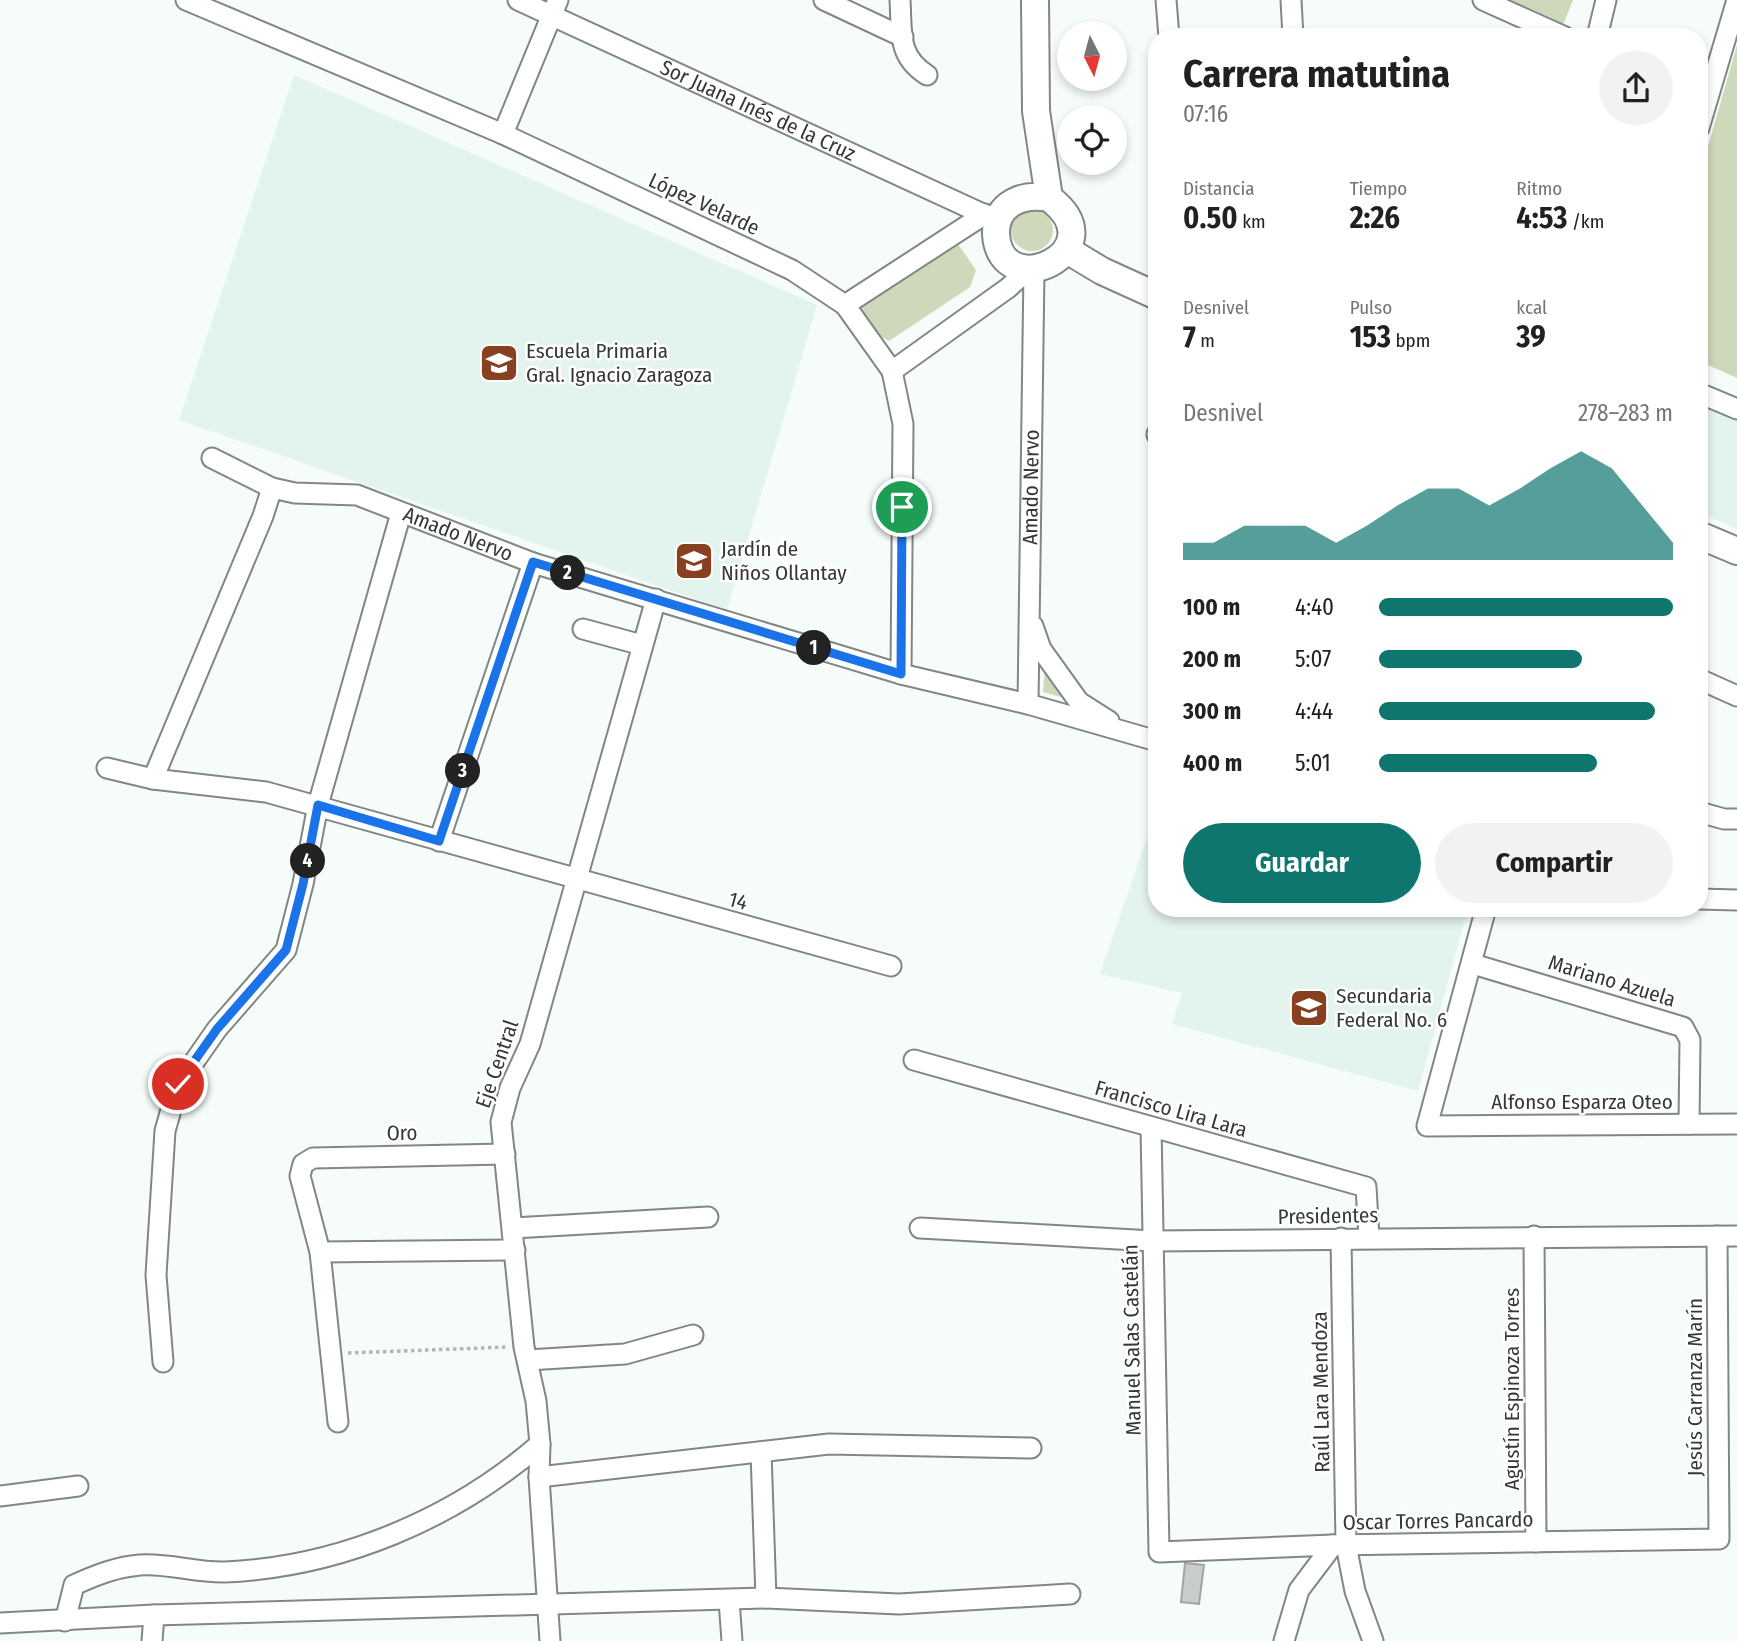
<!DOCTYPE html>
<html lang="es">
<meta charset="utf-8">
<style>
body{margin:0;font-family:"Fira Sans Condensed",sans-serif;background:#f2f2f2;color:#202124;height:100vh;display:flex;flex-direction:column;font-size:26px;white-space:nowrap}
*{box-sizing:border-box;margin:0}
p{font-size:23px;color:#757577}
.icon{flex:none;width:38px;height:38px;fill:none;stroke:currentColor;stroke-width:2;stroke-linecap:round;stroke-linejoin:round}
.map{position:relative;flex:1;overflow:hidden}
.drawer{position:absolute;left:1148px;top:28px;width:560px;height:889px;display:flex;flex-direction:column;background:#fff;border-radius:28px;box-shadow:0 4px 10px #0003}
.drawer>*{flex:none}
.needle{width:46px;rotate:174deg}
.buttons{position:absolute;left:1057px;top:21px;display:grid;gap:14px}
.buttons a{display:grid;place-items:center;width:70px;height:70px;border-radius:50%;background:#fff;box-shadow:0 4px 10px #0003;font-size:35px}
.pin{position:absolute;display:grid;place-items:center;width:60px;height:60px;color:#fff;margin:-30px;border:4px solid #fff;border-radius:50%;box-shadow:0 2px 7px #0007}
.km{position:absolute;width:35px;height:35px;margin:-18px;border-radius:50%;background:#222;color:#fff;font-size:19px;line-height:35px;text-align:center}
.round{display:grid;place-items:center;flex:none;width:74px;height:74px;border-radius:37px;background:#f2f2f2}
.overview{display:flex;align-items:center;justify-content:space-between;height:119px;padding:0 35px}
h1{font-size:38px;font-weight:700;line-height:52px}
.stats{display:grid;grid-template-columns:repeat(3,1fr);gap:10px;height:119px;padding:7px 35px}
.stats div{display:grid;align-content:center}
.stats b{font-size:30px;font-weight:700}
.stats small{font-size:19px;font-weight:400}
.stats p{font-size:19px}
.chart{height:196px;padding:14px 35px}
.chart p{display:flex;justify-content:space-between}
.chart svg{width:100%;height:126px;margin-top:7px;fill:#0f766e;opacity:.7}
.primary-button{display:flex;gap:14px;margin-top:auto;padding:14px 35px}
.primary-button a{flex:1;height:80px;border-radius:42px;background:#0f766e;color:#fff;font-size:28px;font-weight:700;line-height:80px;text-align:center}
.primary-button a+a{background:#f2f2f2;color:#202124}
ul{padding:0 35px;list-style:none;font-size:23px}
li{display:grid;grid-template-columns:112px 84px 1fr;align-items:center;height:52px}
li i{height:18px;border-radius:9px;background:#0f766e}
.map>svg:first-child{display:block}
.built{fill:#e3f3ee}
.green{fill:#ced8ba}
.building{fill:#c8cdc9;stroke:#a0a5a0;stroke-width:2}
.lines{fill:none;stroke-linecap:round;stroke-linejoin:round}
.minor-casing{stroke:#818785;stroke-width:23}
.secondary-casing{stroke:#818785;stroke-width:30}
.path{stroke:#b0b6b4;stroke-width:3.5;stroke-dasharray:3.5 3.5;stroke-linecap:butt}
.minor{stroke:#fff;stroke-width:19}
.secondary{stroke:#fff;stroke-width:26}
.route-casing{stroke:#fff;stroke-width:14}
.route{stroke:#1a73e8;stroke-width:9}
.labels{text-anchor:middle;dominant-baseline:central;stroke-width:5;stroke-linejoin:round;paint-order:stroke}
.street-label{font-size:21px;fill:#353837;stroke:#fff}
.poi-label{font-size:21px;fill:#353837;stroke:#fff;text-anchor:start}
</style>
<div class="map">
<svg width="1737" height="1641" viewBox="0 0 1737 1641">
<rect width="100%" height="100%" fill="#f5fcfa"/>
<path class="built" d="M294 75 817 305 727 610 179 420Z
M1699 405 1737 421V529L1699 512Z
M1157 809V908H1468L1418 1091 1172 1024 1182 993 1100 974Z"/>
<path class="green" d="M1501 0H1573L1561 30Z
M1737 45V378L1699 361V178Z
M1011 230a21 21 0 1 1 42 0a21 21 0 1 1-42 0Z
M958 244 976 270 970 287 889 341C874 333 860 318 861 301L945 245Z
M1045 665 1071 700 1043 692Z"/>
<path class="building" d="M1185 1563 1204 1565 1199 1604 1181 1602Z"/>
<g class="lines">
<g class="minor-casing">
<g id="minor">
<path d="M186 0 503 134 792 270 845 305 892 371 903 424 901 674"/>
<path id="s1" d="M518 0 998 221"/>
<path d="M824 0 903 37"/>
<path d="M900 0C902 32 897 56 927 75"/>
<path d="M1166 0 1169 37"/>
<path d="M1291 0 1293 37"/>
<path d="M1483 0 1565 37"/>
<path d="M1597 37 1606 0"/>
<path d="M1699 128 1737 0"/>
<path d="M503 134 558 0"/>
<path d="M845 305 985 214"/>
<path d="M892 371 1008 288 1029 269"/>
<path d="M1699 393 1737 409"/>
<path d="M1157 434V435"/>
<path id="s2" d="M212 458 272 488 295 493 357 495 533 563 901 674 1028 704 1157 741"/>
<path d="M1033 626 1041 649 1079 702 1109 721"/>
<path d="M583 629 642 645"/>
<path d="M1699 679 1737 696"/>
<path id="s3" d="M1028 704 1034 270"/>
<path d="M107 768 153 779 266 792 891 966"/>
<path d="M153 779 263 516 272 488"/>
<path d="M1699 812 1724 819H1737"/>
<path d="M439 841 533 563"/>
<path d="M1699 899 1737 900"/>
<path d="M1486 908 1427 1126 1737 1124"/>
<path d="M1473 964 1683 1027 1690 1040 1689 1124"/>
<path d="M914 1060 1366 1187 1369 1238"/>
<path d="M1151 1127 1159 1552 1333 1545 1719 1539 1717 1236"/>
<path d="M513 1228 708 1217"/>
<path d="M920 1228 1153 1241 1737 1236"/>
<path d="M1534 1236 1536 1542"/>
<path d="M1341 1238 1346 1545 1355 1591 1373 1641"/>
<path d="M320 1252 515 1250"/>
<path d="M528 1360 625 1354 693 1335"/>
<path d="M163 1362 156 1275 165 1131 178 1085 217 1029 286 950 303 884 318 805 401 513"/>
<path d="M338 1422 320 1252 300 1176 303 1164 313 1158 505 1154"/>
<path d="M761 1452 766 1598"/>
<path d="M539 1477 829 1444 1031 1448"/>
<path d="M0 1496 78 1486"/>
<path d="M729 1600 732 1641"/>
<path d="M65 1621 74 1585C96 1575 116 1567 140 1565 168 1563 197 1573 225 1572 340 1567 454 1519 540 1444"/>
<path d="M0 1623 154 1615 766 1598 899 1604 1070 1594"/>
<path d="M152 1641 154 1615"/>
<path d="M550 1641 539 1477 540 1444 536 1401 524 1347 501 1122 510 1088 530 1044 656 599"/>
<path d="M1284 1641 1299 1590 1333 1545"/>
</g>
</g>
<g class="secondary-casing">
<path id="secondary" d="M1035 0 1036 111 1049 198C1120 251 1000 306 996 234 995 203 1024 193 1049 198
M1067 250 1102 271 1157 296
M1699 535 1737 551"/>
</g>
<path class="path" d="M348 1353 508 1347"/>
<use href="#minor" class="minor"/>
<use href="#secondary" class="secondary"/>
</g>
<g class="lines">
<g class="route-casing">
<path id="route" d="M178 1084 217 1029 286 950 303 884 318 805 439 841 533 562 901 674 902 507"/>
</g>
<use href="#route" class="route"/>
</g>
<defs>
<g id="school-square" transform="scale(2.0125)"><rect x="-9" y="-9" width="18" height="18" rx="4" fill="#874020" stroke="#fff"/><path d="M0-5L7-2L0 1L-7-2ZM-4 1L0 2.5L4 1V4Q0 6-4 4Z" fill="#fff"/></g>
</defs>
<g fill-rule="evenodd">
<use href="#school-square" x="499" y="363"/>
<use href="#school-square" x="694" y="561"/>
<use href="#school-square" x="1309" y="1008"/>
</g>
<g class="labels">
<g class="street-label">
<text stroke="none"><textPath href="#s1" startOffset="264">Sor Juana Inés de la Cruz</textPath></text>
<text transform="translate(704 204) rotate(25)">López Velarde</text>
<text stroke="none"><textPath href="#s3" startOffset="217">Amado Nervo</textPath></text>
<text stroke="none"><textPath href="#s2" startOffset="261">Amado Nervo</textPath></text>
<text transform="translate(738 901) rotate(15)">14</text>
<text transform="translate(1612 981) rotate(17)">Mariano Azuela</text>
<text transform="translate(497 1064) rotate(-71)">Eje Central</text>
<text x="1582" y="1102">Alfonso Esparza Oteo</text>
<text transform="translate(1171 1109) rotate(16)">Francisco Lira Lara</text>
<text transform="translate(402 1133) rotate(-1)">Oro</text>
<text transform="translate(1328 1216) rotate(-1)">Presidentes</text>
<text transform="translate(1132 1340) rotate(-91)">Manuel Salas Castelán</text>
<text transform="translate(1695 1387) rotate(-90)">Jesús Carranza Marín</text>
<text transform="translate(1512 1389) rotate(-90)">Agustín Espinoza Torres</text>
<text transform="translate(1321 1392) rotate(-91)">Raúl Lara Mendoza</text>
<text transform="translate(1438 1521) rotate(-1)">Oscar Torres Pancardo</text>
</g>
<g class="poi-label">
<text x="526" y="351">Escuela Primaria<tspan x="526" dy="24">Gral. Ignacio Zaragoza</tspan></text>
<text x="721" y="549">Jardín de<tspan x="721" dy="24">Niños Ollantay</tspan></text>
<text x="1336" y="996">Secundaria<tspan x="1336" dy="24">Federal No. 6</tspan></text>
</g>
</g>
</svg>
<div class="buttons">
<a><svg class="needle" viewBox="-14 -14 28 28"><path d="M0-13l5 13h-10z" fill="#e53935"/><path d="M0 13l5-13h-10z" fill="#757577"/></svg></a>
<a><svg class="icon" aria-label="locate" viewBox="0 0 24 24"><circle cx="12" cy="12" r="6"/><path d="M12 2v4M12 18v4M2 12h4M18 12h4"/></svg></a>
</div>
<div class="pin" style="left:902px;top:507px;background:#1e9e55"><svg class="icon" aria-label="arrive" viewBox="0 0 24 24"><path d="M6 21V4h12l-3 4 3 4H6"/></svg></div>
<div class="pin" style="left:178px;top:1084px;background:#d93025"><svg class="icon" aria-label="check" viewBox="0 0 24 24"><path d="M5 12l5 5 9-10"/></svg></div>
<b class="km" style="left:814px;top:648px">1</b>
<b class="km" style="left:568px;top:573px">2</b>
<b class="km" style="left:463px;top:771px">3</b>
<b class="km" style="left:308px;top:861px">4</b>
<section class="drawer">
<div class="overview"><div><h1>Carrera matutina</h1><p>07:16</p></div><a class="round"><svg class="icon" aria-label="share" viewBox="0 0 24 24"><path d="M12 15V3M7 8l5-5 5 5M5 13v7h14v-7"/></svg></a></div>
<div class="stats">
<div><p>Distancia</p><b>0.50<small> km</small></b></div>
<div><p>Tiempo</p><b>2:26</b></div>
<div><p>Ritmo</p><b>4:53<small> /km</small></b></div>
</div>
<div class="stats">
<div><p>Desnivel</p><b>7<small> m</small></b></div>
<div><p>Pulso</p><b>153<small> bpm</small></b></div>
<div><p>kcal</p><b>39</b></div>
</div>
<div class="chart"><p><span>Desnivel</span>278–283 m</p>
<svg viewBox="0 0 160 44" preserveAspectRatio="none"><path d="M0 44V38L10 38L20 32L30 32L40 32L50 38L60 32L70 25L80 19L90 19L100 25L110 19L120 12L130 6L140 12L150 25L160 38V44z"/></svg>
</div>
<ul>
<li><b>100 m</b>4:40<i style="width:100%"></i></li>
<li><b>200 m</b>5:07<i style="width:69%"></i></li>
<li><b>300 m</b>4:44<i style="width:94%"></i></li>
<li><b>400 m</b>5:01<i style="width:74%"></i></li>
</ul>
<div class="primary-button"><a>Guardar</a><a>Compartir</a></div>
</section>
</div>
